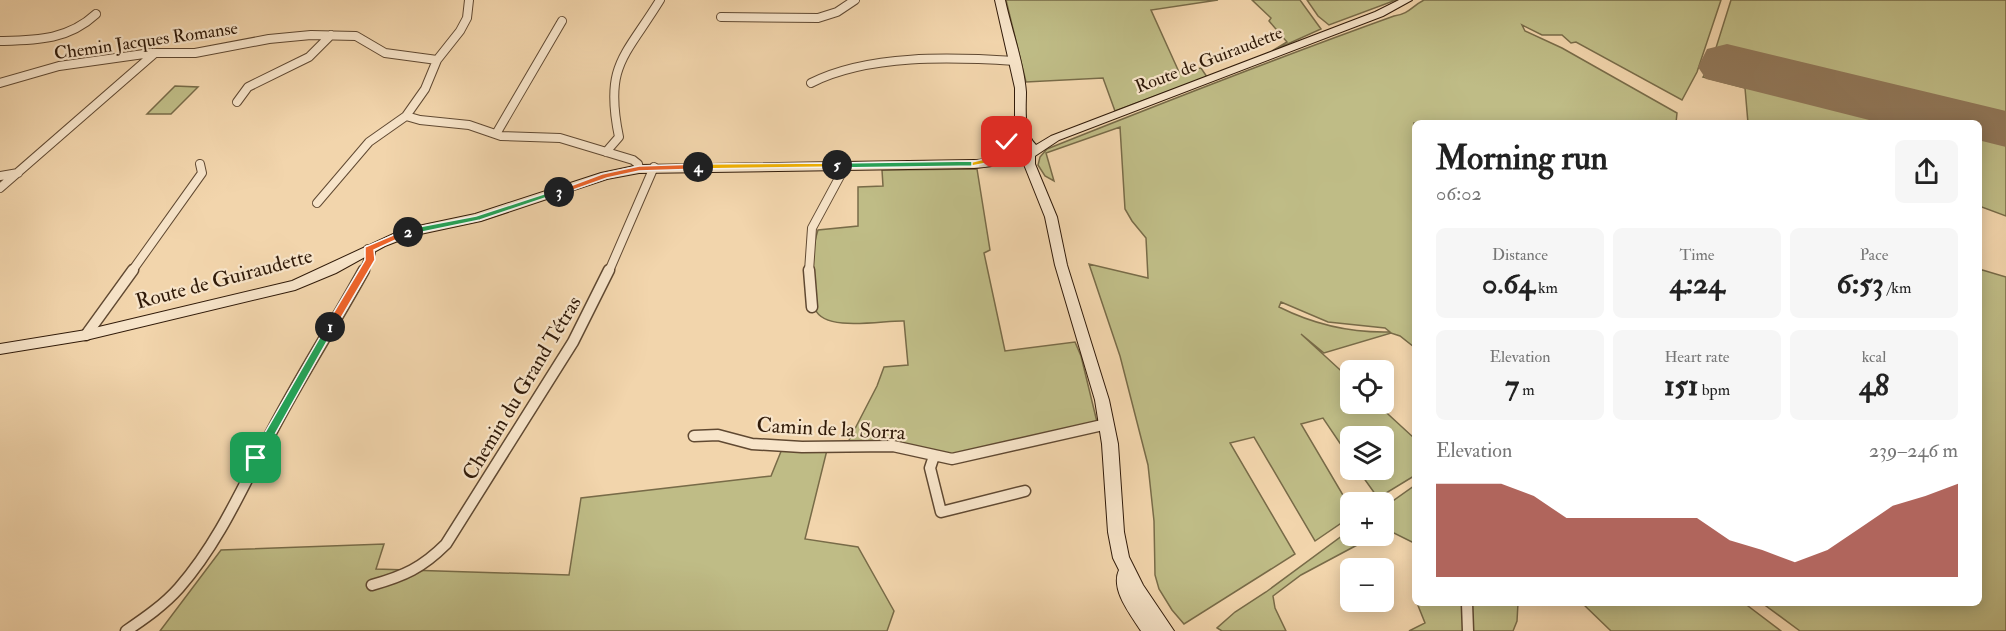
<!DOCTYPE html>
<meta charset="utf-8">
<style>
body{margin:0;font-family:"IM FELL Double Pica",serif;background:#f6f6f6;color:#222;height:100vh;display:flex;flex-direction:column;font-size:22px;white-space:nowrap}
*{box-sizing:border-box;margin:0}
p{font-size:20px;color:#767676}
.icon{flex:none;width:33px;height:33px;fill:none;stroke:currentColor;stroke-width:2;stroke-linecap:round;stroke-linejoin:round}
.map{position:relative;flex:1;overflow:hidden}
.panel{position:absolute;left:1412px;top:120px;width:570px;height:486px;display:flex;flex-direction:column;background:#fff;border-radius:9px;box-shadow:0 3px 15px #0003}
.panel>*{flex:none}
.controls{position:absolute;left:1340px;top:360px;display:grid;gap:12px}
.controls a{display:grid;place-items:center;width:54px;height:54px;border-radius:9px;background:#fff;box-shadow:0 3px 15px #0003;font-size:30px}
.pin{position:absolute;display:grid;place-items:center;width:51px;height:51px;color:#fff;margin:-26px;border-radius:12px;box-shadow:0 3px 9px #0006}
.km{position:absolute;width:30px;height:30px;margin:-15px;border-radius:50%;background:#222;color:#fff;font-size:16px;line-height:30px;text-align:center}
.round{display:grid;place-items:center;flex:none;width:63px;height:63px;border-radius:9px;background:#f6f6f6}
.headline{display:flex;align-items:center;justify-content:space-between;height:102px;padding:0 24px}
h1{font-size:33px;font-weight:700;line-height:45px}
.figures{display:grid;grid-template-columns:repeat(3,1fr);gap:9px;height:102px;padding:6px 24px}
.figures div{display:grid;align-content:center;border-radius:9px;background:#f6f6f6;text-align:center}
.figures b{font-size:30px;font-weight:700}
.figures small{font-size:16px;font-weight:400}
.figures p{font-size:16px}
.chart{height:168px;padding:12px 24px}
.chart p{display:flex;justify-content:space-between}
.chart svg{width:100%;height:108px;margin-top:6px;fill:#8f2418;opacity:.7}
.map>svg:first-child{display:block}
.green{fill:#bfbc86;stroke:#786b48;stroke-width:1.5;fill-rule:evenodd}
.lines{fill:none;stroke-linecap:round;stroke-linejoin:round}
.runway{fill:#91785a;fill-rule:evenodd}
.street-far1-casing{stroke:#604932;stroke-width:10}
.street-casing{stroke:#604932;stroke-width:13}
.secondary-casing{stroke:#301a09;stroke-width:2}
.street-far1{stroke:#f7e4c9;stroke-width:8}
.street{stroke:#f7e4c9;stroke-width:10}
.secondary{fill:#f7e4c9;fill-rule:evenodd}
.split-1{fill:#22a559;stroke:#fff;stroke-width:1.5}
.split-2{fill:#f0652b;stroke:#fff;stroke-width:1.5}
.split-3{fill:#22a559;stroke:#fff;stroke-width:1.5}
.split-4{fill:#f0652b;stroke:#fff;stroke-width:1.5}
.split-5{fill:#f5b400;stroke:#fff;stroke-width:1.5}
.split-6{fill:#22a559;stroke:#fff;stroke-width:1.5}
.split-7{fill:#f5b400;stroke:#fff;stroke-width:1.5}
.labels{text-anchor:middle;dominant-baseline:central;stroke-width:4.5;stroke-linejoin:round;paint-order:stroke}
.far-street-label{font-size:18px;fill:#301a09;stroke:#f7e4c9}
.street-label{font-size:21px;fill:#301a09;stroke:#f7e4c9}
</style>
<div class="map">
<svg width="2006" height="631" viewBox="0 0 2006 631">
<rect width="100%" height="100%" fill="#f2d5ac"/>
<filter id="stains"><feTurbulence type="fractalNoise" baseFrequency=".00333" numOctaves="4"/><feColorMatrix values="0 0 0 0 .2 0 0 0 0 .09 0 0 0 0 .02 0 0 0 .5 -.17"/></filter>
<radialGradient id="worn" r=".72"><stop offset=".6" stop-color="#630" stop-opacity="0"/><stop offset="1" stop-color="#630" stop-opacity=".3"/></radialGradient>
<path class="green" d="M1006 0H1218L1151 10 1179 72 1201 68 1207 77 1115 111 1103 78 1026 82Z
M1252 0H1300L1321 29 1272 51 1287 42 1269 21 1271 18Z
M1307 0H1396L1329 25 1318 16Z
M1424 0H1721L1697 72 1682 100 1576 42 1571 43 1562 35H1542L1522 25 1525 31 1562 48 1677 113 1676 123H1414V347L1400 336 1391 333 1324 353 1301 334 1350 379V404H1377L1414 438V476L1378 498 1358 470H1383V436H1350V458L1323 418 1301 424 1350 507V517L1315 541 1254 437 1230 443 1295 554 1184 624 1172 610 1159 589 1155 575 1154 521 1148 465 1120 356 1089 264 1148 278 1146 238 1132 221 1125 209 1120 127 1046 153 1054 181 1045 176 1038 165 1040 157 1047 149C1162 103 1277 58 1394 16 1409 14 1412 6 1424 0ZM1281 302 1328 322 1385 328 1390 332C1350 333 1315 325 1279 307Z
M1731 0H2006V216L1979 206 1978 123H1748L1745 88 1703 77 1710 67Z
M175 86 198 87 171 114H147Z
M977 169 990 250 984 253 1005 351 1075 342 1081 356 1097 422 952 457 846 446 877 386 884 367 908 365 904 321C884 320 825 333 815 309 813 303 814 292 813 286 812 267 812 248 818 230L858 226V187L883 186 882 170Z
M1979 269 2006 277V631H1800L1762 603H1978Z
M782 449 827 450 805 539 858 547 894 611 887 631H160L221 550 384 544 376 569 569 575 581 498 771 476Z
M1414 486V543L1386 529 1383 530V508Z
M1350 530V536H1374L1301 575 1273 596 1275 608 1286 631H1222L1217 628 1235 612 1266 592Z
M1417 603H1518L1517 621 1513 631H1409L1425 623Z
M1582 603H1744L1781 631H1611Z"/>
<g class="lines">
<path class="runway" d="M1727 44 2006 111V147L1978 140V123H1881L1706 79 1698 67 1707 49Z"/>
<g class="street-far1-casing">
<path id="street-far1" d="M721 17 818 18 837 12 855 0
M0 41C37 40 68 40 96 14
M0 83 59 66 151 53H195L269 39 311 35 356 36 385 53 437 60
M811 83C868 54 952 57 1015 61
M237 102 248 87 309 57 331 35
M406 116 420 120 469 125 501 136 560 138 633 160 638 164 639 169
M406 116 425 89 437 60 460 31 467 18 469 0
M496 134 562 21
M606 152 619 137C604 65 625 57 660 0
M0 176 18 173
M0 188 155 53
M317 203 369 142 406 116
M132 271 202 173 200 164
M364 271 371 253 368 249
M609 271 654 167
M809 271 812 228 846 165"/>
</g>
<g class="street-casing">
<path id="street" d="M809 270 812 307
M86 335 133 270
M694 436 718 435 752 444 802 447 893 446 952 459 1107 424
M934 456 930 468 941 512 1025 491
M372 585C404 576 422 568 446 544L573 342 609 270
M1467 603 1468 631
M126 631C145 618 164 605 179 588 223 538 248 474 280 416 307 366 337 319 364 270"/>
</g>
<g class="secondary-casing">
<path id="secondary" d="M995 0H1005C1011 28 1024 64 1026 92 1026 109 1023 132 1036 145L1051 136 1375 12 1399 0H1412L1383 16 1059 140 1035 156V164L1057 217 1067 265 1109 400 1118 444 1124 532 1129 557 1143 585 1174 631H1141C1131 615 1110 590 1119 570L1113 558 1108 532 1102 444 1095 400 1055 265 1045 217 1023 162C1008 162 991 167 974 168L639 173 607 179 481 221 411 236 385 246 336 273 295 290 86 340 0 354V344L86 330 292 281 404 229 475 214 601 173 639 165 974 160C984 160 1009 155 1016 157L1029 149C1021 146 1016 141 1008 148L1007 156H999L996 147 1004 139 1018 137 1015 125V88Z"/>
</g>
<use href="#street-far1" class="street-far1"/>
<use href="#street" class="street"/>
<use href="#secondary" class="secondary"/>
</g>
<path class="split-1" d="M330 324 335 327 260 461H252V455L327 325Z"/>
<path class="split-2" d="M405 230 413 232 374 250 375 260 334 330H327L325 327 365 260V247Z"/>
<path class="split-3" d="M556 190 563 192 480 220 408 235 404 232 408 229 476 216Z"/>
<path class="split-4" d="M698 164 703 167 701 169 639 171 607 178 559 195 554 192 602 174 639 166Z"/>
<path class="split-5" d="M837 163 840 164V167L698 169 694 167 698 164Z"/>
<path class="split-6" d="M975 161 978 162V166L837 168 833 165 837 163Z"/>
<path class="split-7" d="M1004 140 1011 142 1006 148V155L997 161 972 166V162L992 157 998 152V147Z"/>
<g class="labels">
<g class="far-street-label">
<text transform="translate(146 41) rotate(-8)">Chemin Jacques Romanse</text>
<text transform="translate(1209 60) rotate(-21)">Route de Guiraudette</text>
</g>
<g class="street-label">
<text transform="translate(224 279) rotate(-15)">Route de Guiraudette</text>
<text transform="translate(522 388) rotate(-59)">Chemin du Grand Tétras</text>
<text transform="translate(831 429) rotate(3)">Camin de la Sorra</text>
</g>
</g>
<rect width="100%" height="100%" filter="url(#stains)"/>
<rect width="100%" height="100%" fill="url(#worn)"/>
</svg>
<div class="controls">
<a><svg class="icon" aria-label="locate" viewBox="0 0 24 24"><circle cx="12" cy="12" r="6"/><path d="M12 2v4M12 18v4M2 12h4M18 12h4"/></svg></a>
<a><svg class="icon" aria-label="layers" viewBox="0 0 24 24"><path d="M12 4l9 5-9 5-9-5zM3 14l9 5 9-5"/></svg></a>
<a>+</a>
<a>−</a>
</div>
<div class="pin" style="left:256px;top:458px;background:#1e9e55"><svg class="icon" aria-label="arrive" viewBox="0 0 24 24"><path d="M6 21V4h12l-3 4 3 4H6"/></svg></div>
<div class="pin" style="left:1007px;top:142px;background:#d93025"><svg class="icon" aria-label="check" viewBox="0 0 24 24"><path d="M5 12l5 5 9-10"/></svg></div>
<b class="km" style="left:330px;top:327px">1</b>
<b class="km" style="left:408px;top:232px">2</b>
<b class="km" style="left:559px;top:192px">3</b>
<b class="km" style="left:698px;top:167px">4</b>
<b class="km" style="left:837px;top:165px">5</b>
<section class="panel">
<div class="headline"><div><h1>Morning run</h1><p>06:02</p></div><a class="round"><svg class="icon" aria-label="share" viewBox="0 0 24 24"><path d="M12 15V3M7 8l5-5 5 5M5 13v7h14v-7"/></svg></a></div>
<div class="figures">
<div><p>Distance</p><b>0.64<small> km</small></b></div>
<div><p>Time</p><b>4:24</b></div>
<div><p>Pace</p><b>6:53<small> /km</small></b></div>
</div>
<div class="figures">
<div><p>Elevation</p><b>7<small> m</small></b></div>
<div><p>Heart rate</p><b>151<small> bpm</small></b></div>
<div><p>kcal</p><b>48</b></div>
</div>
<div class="chart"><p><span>Elevation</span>239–246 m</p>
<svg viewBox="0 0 160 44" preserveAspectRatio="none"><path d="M0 44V6L10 6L20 6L30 11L40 20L50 20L60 20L70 20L80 20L90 29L100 33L110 38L120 33L130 24L140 15L150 11L160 6V44z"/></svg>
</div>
</section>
</div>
